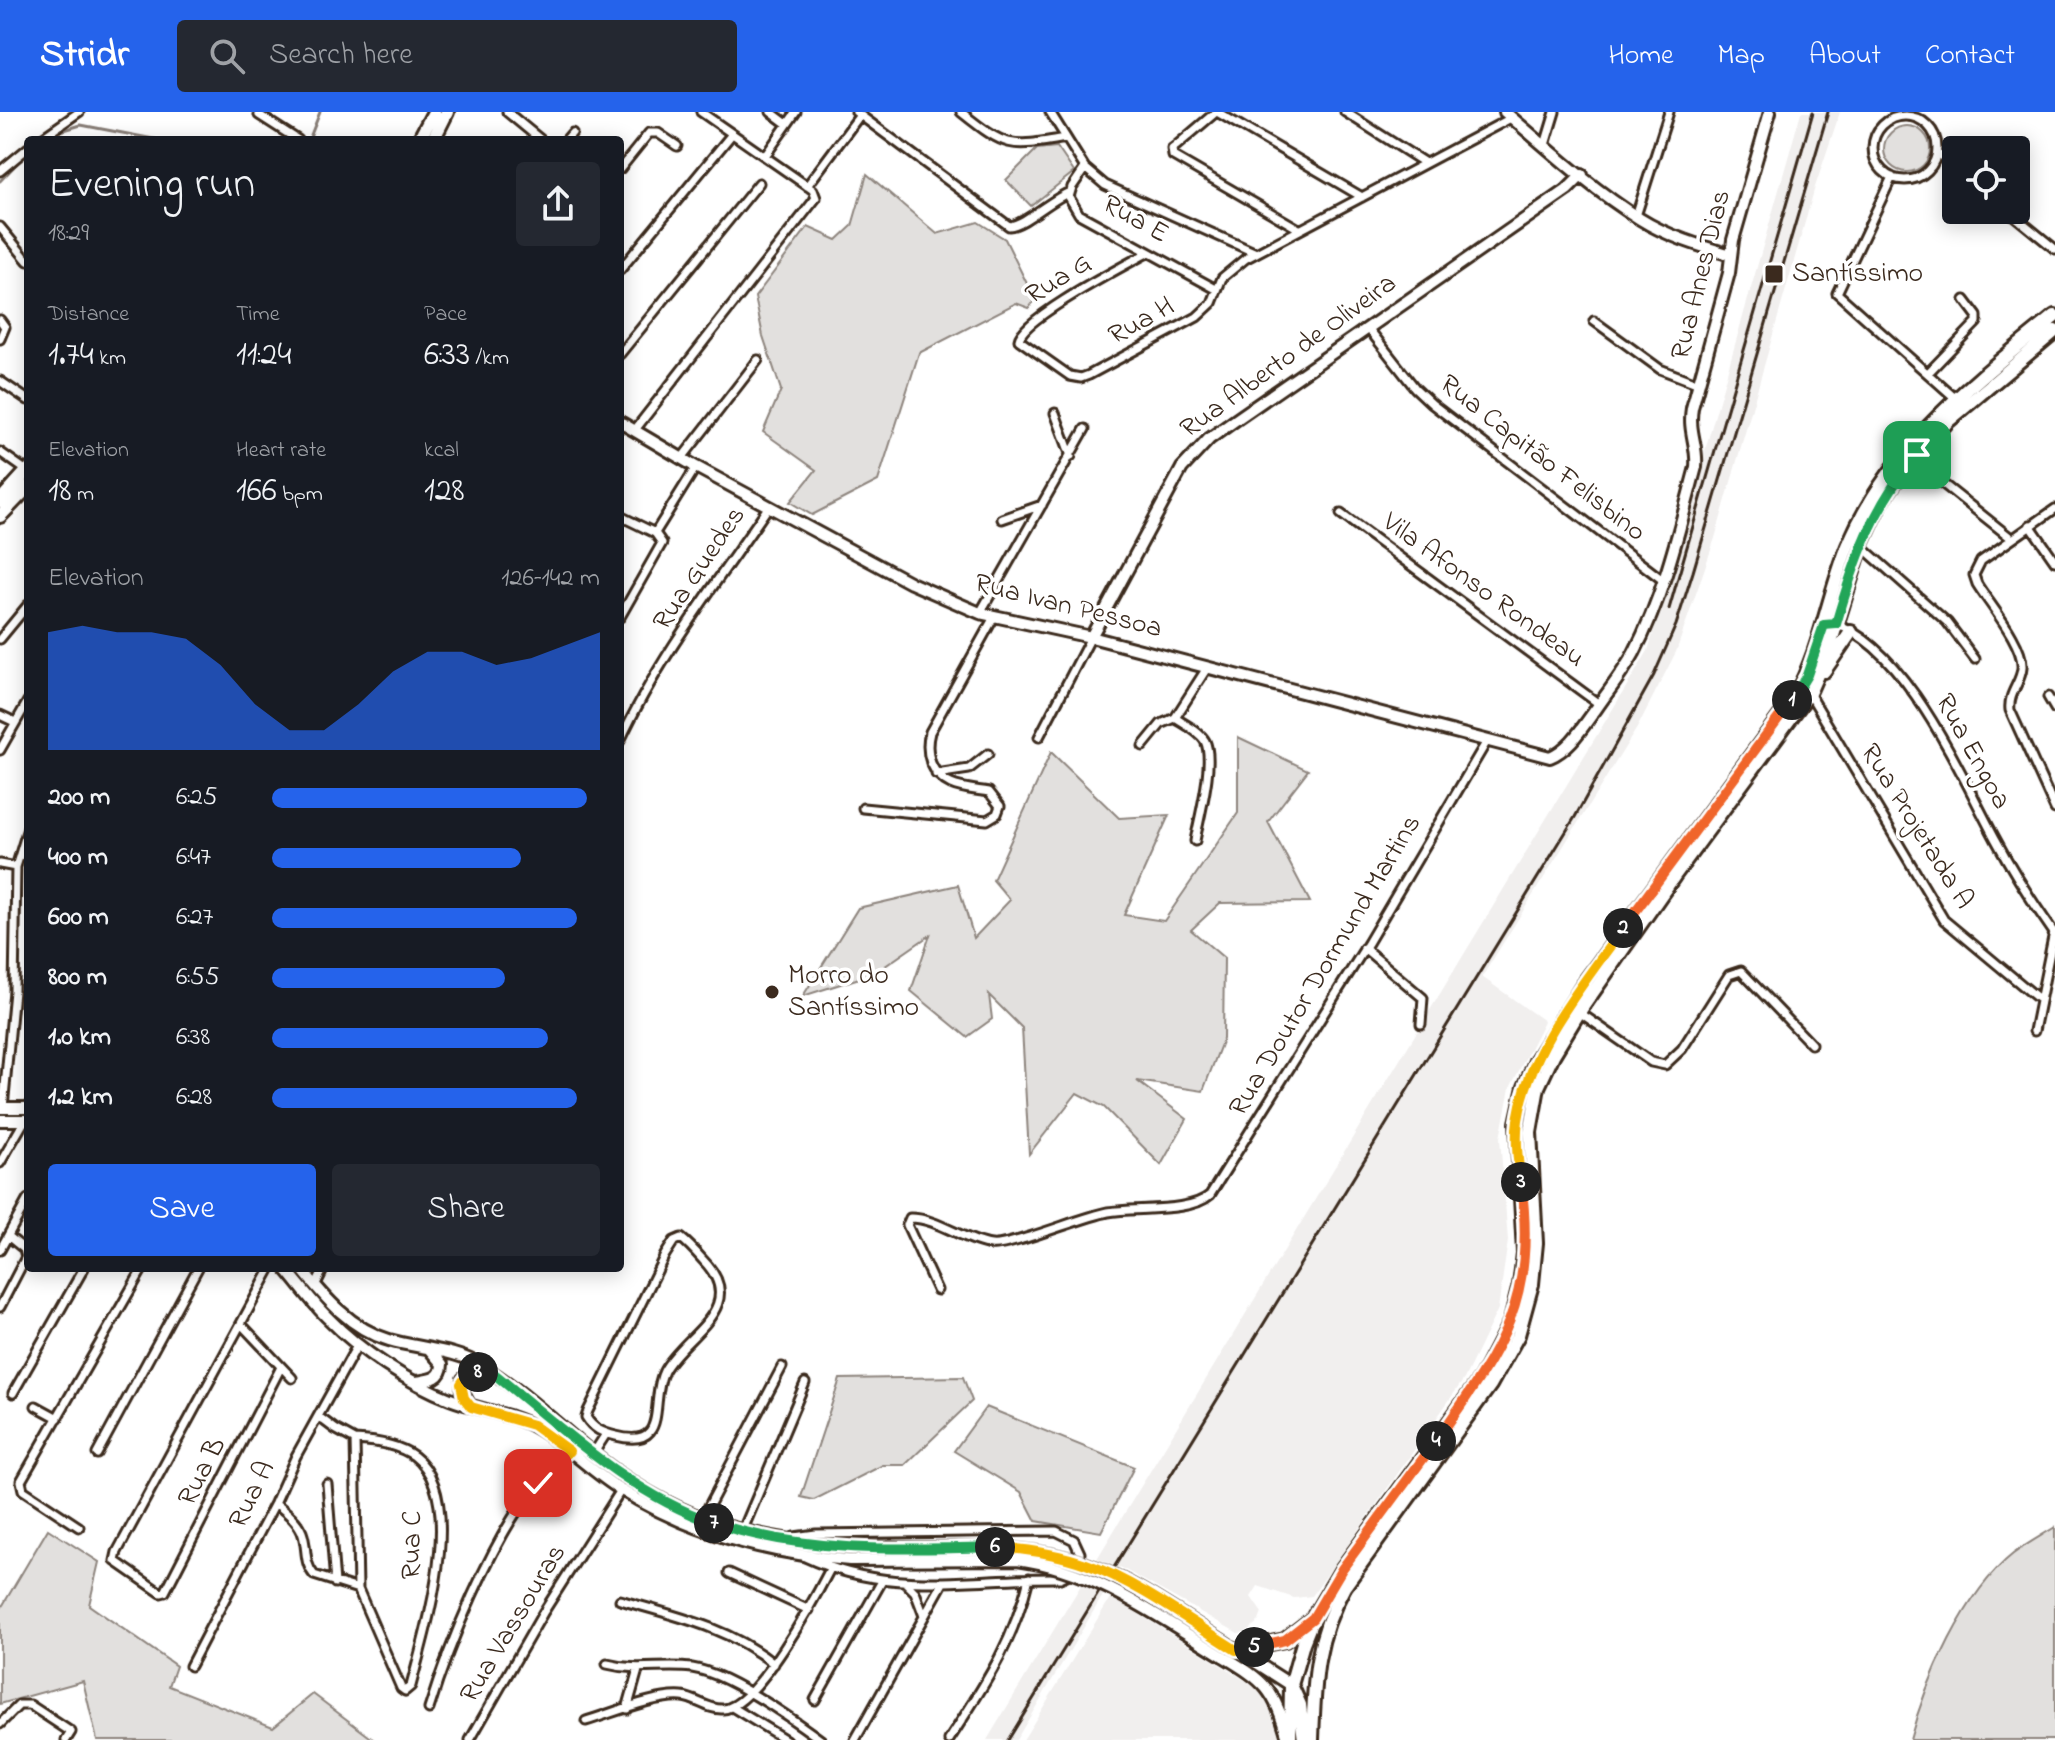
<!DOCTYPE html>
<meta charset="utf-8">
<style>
body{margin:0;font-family:"Indie Flower",sans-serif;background:#242831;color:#f1f3f6;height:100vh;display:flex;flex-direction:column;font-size:30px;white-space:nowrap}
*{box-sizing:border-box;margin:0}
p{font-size:26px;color:#9ea1a6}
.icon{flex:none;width:44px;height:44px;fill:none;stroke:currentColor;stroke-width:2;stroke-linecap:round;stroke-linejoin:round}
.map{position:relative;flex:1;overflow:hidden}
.drawer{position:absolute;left:24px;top:24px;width:600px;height:1136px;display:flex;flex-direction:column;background:#171b24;border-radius:8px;box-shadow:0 4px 20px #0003}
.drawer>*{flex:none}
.controls{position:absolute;left:1942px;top:24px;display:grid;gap:16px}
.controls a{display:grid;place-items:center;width:88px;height:88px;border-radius:8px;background:#171b24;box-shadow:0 4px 20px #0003;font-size:40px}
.pin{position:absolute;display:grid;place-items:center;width:68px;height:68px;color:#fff;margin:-34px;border-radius:16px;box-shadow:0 4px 12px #0006}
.km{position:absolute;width:40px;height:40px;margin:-20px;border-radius:50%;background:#222;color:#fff;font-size:22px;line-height:40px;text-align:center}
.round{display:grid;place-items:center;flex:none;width:84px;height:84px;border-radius:8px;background:#242831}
.head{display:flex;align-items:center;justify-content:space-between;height:136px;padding:0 24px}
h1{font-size:44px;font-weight:600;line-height:60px}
.metrics{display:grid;grid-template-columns:repeat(3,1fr);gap:12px;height:136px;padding:8px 24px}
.metrics div{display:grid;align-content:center}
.metrics b{font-size:34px;font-weight:600}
.metrics small{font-size:22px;font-weight:400}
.metrics p{font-size:22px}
.chart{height:224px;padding:16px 24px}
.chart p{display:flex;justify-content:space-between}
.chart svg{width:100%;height:144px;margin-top:8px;fill:#2563eb;opacity:.7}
.button{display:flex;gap:16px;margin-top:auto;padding:16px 24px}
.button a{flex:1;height:92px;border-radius:8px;background:#2563eb;color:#fff;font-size:32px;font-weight:600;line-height:92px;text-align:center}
.button a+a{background:#242831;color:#f1f3f6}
ul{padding:0 24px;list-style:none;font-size:26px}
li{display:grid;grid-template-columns:128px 96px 1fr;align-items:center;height:60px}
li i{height:20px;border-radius:10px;background:#2563eb}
header{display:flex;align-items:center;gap:48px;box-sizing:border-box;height:112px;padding:0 40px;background:#2563eb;color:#fff}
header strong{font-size:38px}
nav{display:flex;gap:44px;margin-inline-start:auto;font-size:28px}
.search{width:560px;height:72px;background:#242831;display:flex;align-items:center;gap:20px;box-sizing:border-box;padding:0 28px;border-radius:8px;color:#9ea1a6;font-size:30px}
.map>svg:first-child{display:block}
.built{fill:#f1efee}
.green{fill:#e2e0de;stroke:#8e857e;stroke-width:2}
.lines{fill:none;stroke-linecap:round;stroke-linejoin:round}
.stream{stroke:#887e77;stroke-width:3}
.street-casing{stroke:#3b2a1e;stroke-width:13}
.secondary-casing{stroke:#3b2a1e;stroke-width:16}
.primary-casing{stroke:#3b2a1e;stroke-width:18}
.street{stroke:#fff;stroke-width:7}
.secondary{stroke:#fff;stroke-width:10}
.primary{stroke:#fff;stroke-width:12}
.rail{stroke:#3b2a1e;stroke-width:3}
.secondary-bridge-casing{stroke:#3b2a1e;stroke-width:16;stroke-linecap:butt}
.secondary-bridge{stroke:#fff;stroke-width:10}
.split-1-casing{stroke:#fff;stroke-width:16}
.split-2-casing{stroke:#fff;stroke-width:16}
.split-3-casing{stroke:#fff;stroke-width:16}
.split-4-casing{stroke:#fff;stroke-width:16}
.split-5-casing{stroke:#fff;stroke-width:16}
.split-6-casing{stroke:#fff;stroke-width:16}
.split-7-casing{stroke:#fff;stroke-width:16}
.split-8-casing{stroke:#fff;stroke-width:16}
.split-9-casing{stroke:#fff;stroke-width:16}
.split-1{stroke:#22a559;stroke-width:10}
.split-2{stroke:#f0652b;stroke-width:10}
.split-3{stroke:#f5b400;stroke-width:10}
.split-4{stroke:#f0652b;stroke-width:10}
.split-5{stroke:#f0652b;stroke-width:10}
.split-6{stroke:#f5b400;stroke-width:10}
.split-7{stroke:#22a559;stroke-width:10}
.split-8{stroke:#22a559;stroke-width:10}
.split-9{stroke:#f5b400;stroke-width:10}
.poi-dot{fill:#3b2a1e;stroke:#fff;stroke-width:3}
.labels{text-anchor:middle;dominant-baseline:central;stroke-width:7;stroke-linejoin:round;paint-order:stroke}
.street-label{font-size:28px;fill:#3b2a1e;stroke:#fff}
.poi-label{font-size:28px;fill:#3b2a1e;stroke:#fff;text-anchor:start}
</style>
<header>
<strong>Stridr</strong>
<div class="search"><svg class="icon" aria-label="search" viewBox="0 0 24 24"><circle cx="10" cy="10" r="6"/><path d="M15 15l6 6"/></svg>Search here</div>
<nav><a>Home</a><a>Map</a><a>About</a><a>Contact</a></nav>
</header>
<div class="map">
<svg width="2055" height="1628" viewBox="0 0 2055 1628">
<rect width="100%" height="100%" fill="#fff"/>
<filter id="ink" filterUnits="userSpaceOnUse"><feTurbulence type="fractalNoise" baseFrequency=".0125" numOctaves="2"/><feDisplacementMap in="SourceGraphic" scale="16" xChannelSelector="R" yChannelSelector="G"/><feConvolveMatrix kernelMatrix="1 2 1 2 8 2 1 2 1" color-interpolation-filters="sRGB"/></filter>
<g filter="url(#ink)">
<path class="built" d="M1801 0H1840L1815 75 1715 426 1676 540 1637 616 1482 865 1544 909 1510 976 1500 1026 1508 1129 1498 1197 1464 1267 1312 1484 1294 1486 1258 1474 1251 1485 1262 1501 1259 1509 1246 1520 1238 1521 1120 1455 1016 1628H987L1648 539Z
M1111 1485 1270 1584 1284 1628H1023Z"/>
<path class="green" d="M1884 37a23 23 0 1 1 46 0a23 23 0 1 1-46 0Z
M1057 35 1074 60 1031 94 1006 68 1037 37Z
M867 62 937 122 978 110 1005 127 1035 188 1029 196 1016 191 919 241 878 369 812 403 790 390 816 358 763 320 781 278 763 224 755 185 808 115 837 128 852 114Z
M1238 625 1308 658 1268 710 1310 790 1220 791 1191 818 1224 846 1223 927 1203 979 1137 969 1187 1007 1161 1053 1104 995 1077 981 1029 1042 1022 916 989 883 992 907 967 925 911 879 930 823 875 861 803 884 858 796 958 773 974 826 1010 788 993 768 1051 640 1119 706 1169 703 1124 803 1164 809 1238 701Z
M963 1265 972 1289 905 1353H883L814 1388 801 1385 840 1267Z
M986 1295 1134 1355 1101 1420 1036 1409 1021 1380 954 1339Z
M2055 1415V1628H1910C1925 1570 1965 1480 2013 1442 2026 1432 2041 1424 2055 1415Z
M48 1417 99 1450 89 1493 176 1554 169 1574 273 1615 313 1582 374 1628H97L83 1569 0 1592V1498Z"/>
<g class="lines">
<path class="stream" d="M54 21 81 13 159 28
M309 28 320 0
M0 69 28 40"/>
<g class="street-casing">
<path id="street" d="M507 0 541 28
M771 0 787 12
M856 0 1009 114C1025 113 1051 87 1070 80
M961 0C1006 36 1009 36 1066 26
M1050 0 1085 56 1105 73 1256 141
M1216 0 1176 34 1172 37 1173 44 1299 117
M1217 0 1362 85
M1345 0 1425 51
M259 3 298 28
M1873 36a32 32 0 1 1 64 0a32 32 0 1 1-64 0Z
M39 28 79 0
M566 28 572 21
M1545 33 1555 0
M1937 41 1956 56
M765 44 796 0
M1085 56 1072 75 1069 85 1079 102 1216 177
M620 57 649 21H658L677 34
M0 59 28 36
M1892 65 1837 181 1955 286
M807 74 860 3
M2007 98 2055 137
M1636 104 1669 0
M0 115 28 149
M1147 141C1124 154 1022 206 1019 228L1070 264 1081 266 1089 263 1197 205 1212 191 1222 166 1245 147 1511 6
M620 158 732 22
M0 208 5 215 0 227
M1594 209 1660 257 1699 272
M1368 216 1415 276 1432 292 1664 469
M620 242 759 71
M1928 261 1977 210V204L1965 188
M0 269 28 288
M1055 301 1071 344
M634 319 816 86 813 78 701 0
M0 340 27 359
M682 346 758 248
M1913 348 2011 426
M2055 397 1981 449 1974 463 1977 472C1989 492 2024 532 2022 556 2021 571 2008 581 2010 598L2055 697
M1341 402 1599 592
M620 404 655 421 662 431 620 505
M1002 407 1042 393
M2030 413 2055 449
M655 421 696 355
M1861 434 1947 510 1975 547
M980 501 1085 317
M1834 512C1906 533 1962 666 1996 728 2013 760 2033 791 2054 821
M0 527 28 493
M1809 581 1944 808 2040 888
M2048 585 2055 597
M0 603 15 610
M1175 606C1184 612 1199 619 1205 629 1215 649 1199 706 1195 729
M1039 625 1091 525
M620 629C659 545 717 470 769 394
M1143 634 1161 612 1175 606 1207 556
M0 638 28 589
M936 662 969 657 988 642
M863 696 987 708 997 702 1000 694 989 680C965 676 942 677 931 651 927 640 927 631 930 620L994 505
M0 752 16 755
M1364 836 1423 886 1421 912
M1579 900 1651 950 1665 953 1682 937 1729 863 1741 859 1811 932
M2034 919 2054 820
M3 996 14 879 16 755 28 716
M0 1051 25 1008
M681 1126C689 1132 696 1140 703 1148 750 1196 684 1222 664 1259 649 1288 671 1338 616 1324 603 1321 593 1317 586 1305L588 1299 665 1143 674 1129Z
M0 1138 28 1087
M271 1156 117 1440 115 1449 161 1481 165 1480 281 1255
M315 1174 324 1156
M937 1178 907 1113 910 1106C938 1106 963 1129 991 1133 1008 1136 1082 1105 1108 1100 1136 1095 1190 1101 1210 1083L1368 831 1487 629
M0 1195 26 1145 24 1137 8 1124
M241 1212 292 1266
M13 1281 84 1156
M36 1294 58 1306
M319 1305 335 1317 355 1328 358 1477 401 1576 405 1579 411 1574C425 1519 468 1385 414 1344 397 1332 375 1329 355 1328
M97 1342 198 1156
M593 1342 606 1322
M327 1372 335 1471
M275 1391C285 1399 297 1408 302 1420 308 1436 303 1450 314 1463L358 1477
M702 1407 782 1255
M79 1415 23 1378 21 1369 143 1156
M742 1420 805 1271
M794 1425 816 1422 1056 1419 1074 1428 1080 1441 1078 1451
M805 1445C891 1485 969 1465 1060 1466L1071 1461
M729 1461 809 1498
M905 1470 915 1480 924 1504
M620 1488C676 1504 728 1515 774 1552
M607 1552C638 1560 662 1552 692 1556 728 1561 791 1606 821 1628
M190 1554 275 1391 296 1344 358 1232
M815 1588 882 1469
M732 1595 786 1628
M429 1597C449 1532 490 1433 531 1379 542 1365 556 1352 569 1339
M627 1597 638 1558
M586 1609C613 1601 655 1583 682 1585 696 1586 708 1598 723 1597 757 1595 815 1486 830 1457
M0 1612 19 1593H30L71 1620 66 1628
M470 1628 543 1501 621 1378
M855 1628 943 1471
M949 1628C985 1572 1013 1532 1029 1466"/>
</g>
<g class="secondary-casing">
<path id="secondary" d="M1505 0C1547 36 1593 78 1640 107 1667 124 1700 134 1731 143
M620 310 696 355 911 471 980 501 1091 525 1550 645C1571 636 1583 614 1596 597 1609 578 1623 561 1634 541 1664 483 1679 418 1696 355 1698 333 1688 320 1692 296L1729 161 1733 128 1770 0
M1091 525 1182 356 1209 327 1237 307 1567 78 1582 63
M0 996H28
M0 1008H28
M285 1156C300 1173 313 1192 329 1207 360 1239 409 1271 450 1287 478 1298 511 1301 537 1316 567 1333 591 1359 620 1377 691 1422 768 1442 850 1448
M301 1156C324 1185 351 1217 389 1228 420 1237 454 1237 482 1254 527 1281 565 1321 606 1352 683 1411 756 1427 850 1435
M416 1270C428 1268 442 1268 442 1252L430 1238
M470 1294 462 1279 463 1267 474 1260 491 1261
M1232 1535 1291 1573
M1223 1544C1266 1570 1274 1577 1288 1626"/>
</g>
<g class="primary-casing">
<path id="primary" d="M419 28 434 0
M433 28 447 0
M0 389 28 358
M0 404 28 375
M1824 559 1851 520
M1236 1538 1285 1528 1311 1508
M1291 1573 1300 1593 1304 1628
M1290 1628 1291 1573 1303 1531 1313 1506 1342 1457 1482 1265 1511 1209 1520 1173 1524 1141 1517 1011 1525 975 1536 949 1587 867 1795 584C1821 537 1828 484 1848 434 1891 332 1972 272 2055 204
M1312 1628C1314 1570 1315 1527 1344 1475L1490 1273 1518 1223 1532 1172 1536 1131 1530 1020 1538 975 1553 943 1579 900 1674 764 1809 581 1830 533 1861 434 1880 392 1895 370 1947 310 2055 219"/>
</g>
<use href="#street" class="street"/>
<use href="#secondary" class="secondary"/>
<use href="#primary" class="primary"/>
<path class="rail" d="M1669 497 1813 0
M1008 1628 1575 705 1654 563 1676 513 1693 460 1828 0"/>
<g class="secondary-bridge-casing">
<path id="secondary-bridge" d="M850 1435C885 1435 919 1437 954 1436 1000 1436 1042 1436 1086 1452 1135 1469 1185 1506 1229 1533
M850 1448 1017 1447C1094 1457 1158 1504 1223 1544"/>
</g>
<use href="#secondary-bridge" class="secondary-bridge"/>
</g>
</g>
<g class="lines" filter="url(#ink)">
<g class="split-1-casing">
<path id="split-1" d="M1792 588 1807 563 1824 513 1836 512C1854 450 1874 392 1917 343"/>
</g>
<g class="split-2-casing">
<path id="split-2" d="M1623 816 1792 588"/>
</g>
<g class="split-3-casing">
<path id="split-3" d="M1521 1070C1518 1050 1515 1028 1518 1008 1529 936 1582 874 1623 816"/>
</g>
<g class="split-4-casing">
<path id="split-4" d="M1436 1329C1501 1237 1537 1189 1521 1070"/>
</g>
<g class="split-5-casing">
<path id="split-5" d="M1254 1535 1285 1528 1313 1506 1342 1457 1436 1329"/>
</g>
<g class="split-6-casing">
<path id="split-6" d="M995 1435C1027 1437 1056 1441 1086 1452 1135 1469 1191 1510 1236 1538L1254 1535"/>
</g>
<g class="split-7-casing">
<path id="split-7" d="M714 1411C803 1441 903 1438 995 1435"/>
</g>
<g class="split-8-casing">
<path id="split-8" d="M478 1260 493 1261C562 1316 629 1382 714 1411"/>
</g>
<g class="split-9-casing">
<path id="split-9" d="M478 1260 468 1262 461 1272 464 1286 471 1295 533 1313 569 1339 538 1371"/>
</g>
<use href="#split-1" class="split-1"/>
<use href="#split-2" class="split-2"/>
<use href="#split-3" class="split-3"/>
<use href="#split-4" class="split-4"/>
<use href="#split-5" class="split-5"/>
<use href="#split-6" class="split-6"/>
<use href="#split-7" class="split-7"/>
<use href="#split-8" class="split-8"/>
<use href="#split-9" class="split-9"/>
</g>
<g class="poi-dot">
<rect x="1764" y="152" width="20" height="20" rx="4"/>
<circle cx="772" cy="880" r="8"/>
</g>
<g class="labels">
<g class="street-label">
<text transform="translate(1135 108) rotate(29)">Rua E</text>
<text transform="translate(1702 163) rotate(-76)">Rua Anes Dias</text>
<text transform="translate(1059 168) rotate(-32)">Rua G</text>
<text transform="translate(1142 210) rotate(-29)">Rua H</text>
<text transform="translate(1289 245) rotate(-36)">Rua Alberto de Oliveira</text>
<text transform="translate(1542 347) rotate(38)">Rua Capitão Felisbino</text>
<text transform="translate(700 457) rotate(-56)">Rua Guedes</text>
<text transform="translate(1483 479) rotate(36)">Vila Afonso Rondeau</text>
<text transform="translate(1068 495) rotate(14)">Rua Ivan Pessoa</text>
<text transform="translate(1972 640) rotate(61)">Rua Engoa</text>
<text transform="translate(1916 715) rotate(58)">Rua Projetada A</text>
<text transform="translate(1326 854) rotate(-59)">Rua Doutor Dormund Martins</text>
<text transform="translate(203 1360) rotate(-63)">Rua B</text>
<text transform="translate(253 1383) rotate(-64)">Rua A</text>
<text transform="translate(413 1433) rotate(-89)">Rua C</text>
<text transform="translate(514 1512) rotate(-59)">Rua Vassouras</text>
</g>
<g class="poi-label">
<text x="1792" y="162">Santíssimo</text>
<text x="788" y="864">Morro do<tspan x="788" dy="32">Santíssimo</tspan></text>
</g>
</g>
</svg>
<div class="controls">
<a><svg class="icon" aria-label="locate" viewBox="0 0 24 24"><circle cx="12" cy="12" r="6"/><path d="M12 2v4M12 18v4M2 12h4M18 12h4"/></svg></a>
</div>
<div class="pin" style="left:1917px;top:343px;background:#1e9e55"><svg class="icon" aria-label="arrive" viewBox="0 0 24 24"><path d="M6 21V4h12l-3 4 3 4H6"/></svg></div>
<div class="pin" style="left:538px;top:1371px;background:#d93025"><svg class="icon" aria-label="check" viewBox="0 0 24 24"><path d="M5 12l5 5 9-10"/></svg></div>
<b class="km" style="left:1792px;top:588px">1</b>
<b class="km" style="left:1623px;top:816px">2</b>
<b class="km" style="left:1521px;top:1070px">3</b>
<b class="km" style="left:1436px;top:1329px">4</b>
<b class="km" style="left:1254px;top:1535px">5</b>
<b class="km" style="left:995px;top:1435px">6</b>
<b class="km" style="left:714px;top:1411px">7</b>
<b class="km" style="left:478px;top:1260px">8</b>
<section class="drawer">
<div class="head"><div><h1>Evening run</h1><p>18:29</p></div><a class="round"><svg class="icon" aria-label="share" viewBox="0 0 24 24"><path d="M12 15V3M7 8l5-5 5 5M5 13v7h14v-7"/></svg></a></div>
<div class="metrics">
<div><p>Distance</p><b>1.74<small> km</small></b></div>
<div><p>Time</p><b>11:24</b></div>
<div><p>Pace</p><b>6:33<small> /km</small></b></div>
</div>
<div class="metrics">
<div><p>Elevation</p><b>18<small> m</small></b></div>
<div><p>Heart rate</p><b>166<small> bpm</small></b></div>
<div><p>kcal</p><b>128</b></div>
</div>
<div class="chart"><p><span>Elevation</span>126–142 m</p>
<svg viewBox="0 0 160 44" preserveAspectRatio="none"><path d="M0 44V8L10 6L20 8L30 8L40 10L50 18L60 30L70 38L80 38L90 30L100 20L110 14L120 14L130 18L140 16L150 12L160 8V44z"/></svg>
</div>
<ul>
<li><b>200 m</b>6:25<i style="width:96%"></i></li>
<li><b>400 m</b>6:47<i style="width:76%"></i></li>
<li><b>600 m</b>6:27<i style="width:93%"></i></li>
<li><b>800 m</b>6:55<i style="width:71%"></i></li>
<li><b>1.0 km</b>6:38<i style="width:84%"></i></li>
<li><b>1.2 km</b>6:28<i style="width:93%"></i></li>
</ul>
<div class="button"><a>Save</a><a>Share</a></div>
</section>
</div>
